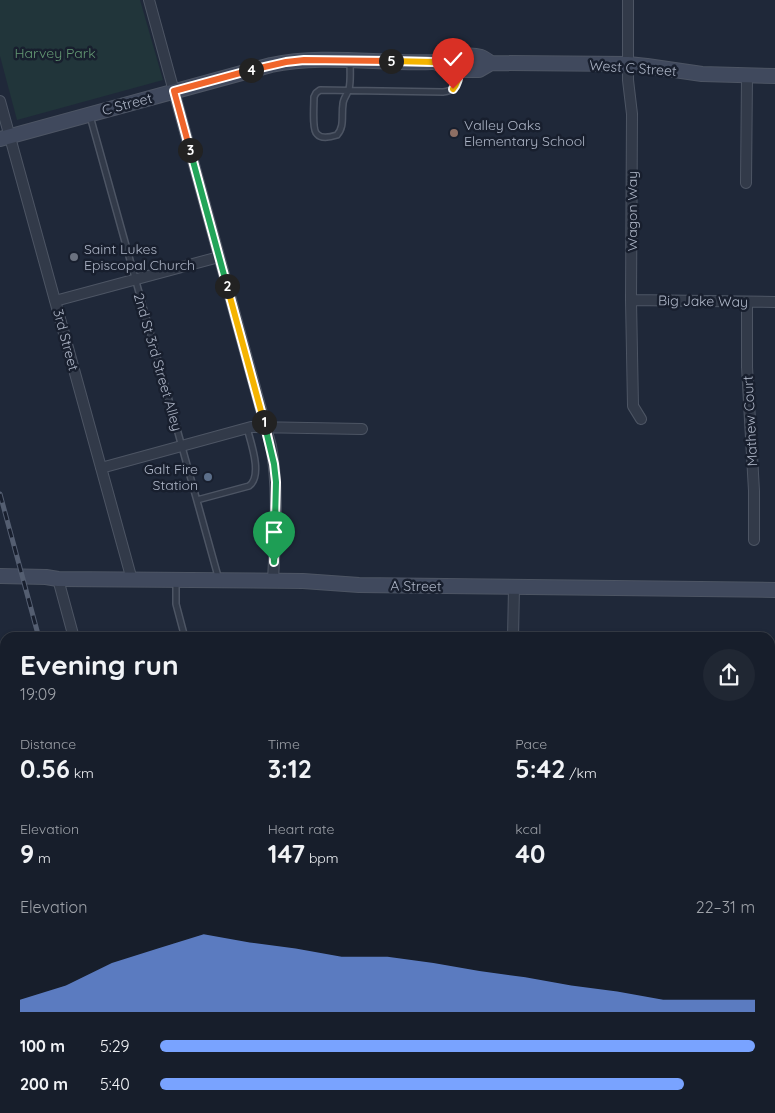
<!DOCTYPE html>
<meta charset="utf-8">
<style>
body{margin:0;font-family:Quicksand,sans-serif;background:#202733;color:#f1f3f6;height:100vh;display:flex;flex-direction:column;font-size:19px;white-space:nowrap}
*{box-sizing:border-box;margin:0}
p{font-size:16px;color:#9ea2a9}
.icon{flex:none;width:28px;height:28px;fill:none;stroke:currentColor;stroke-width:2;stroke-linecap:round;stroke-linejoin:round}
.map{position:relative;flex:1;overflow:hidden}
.panel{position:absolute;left:0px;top:632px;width:775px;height:481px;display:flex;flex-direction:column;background:#171e2b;border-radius:15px 15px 0 0;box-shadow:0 1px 4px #0004,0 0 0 1px #363c47}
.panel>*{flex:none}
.pin{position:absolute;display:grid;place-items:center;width:42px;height:42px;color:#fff;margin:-51px -21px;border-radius:50% 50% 50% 0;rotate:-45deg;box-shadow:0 0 5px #0007}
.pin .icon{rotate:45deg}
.km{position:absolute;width:25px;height:25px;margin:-12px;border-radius:50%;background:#222;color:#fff;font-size:14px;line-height:25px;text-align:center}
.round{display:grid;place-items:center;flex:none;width:52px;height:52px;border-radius:26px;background:#202733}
.head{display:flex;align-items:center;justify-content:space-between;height:85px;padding:0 20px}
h1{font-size:28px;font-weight:700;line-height:38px}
.figures{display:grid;grid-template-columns:repeat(3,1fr);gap:8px;height:85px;padding:5px 20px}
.figures div{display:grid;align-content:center}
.figures b{font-size:25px;font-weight:700}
.figures small{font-size:14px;font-weight:400}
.figures p{font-size:14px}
.chart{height:140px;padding:10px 20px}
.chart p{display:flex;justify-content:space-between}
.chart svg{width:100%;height:90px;margin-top:5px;fill:#79a3ff;opacity:.7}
ul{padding:0 20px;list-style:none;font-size:16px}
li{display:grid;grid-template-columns:80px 60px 1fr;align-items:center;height:38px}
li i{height:12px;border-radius:6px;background:#79a3ff}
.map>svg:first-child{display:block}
.green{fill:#21353a}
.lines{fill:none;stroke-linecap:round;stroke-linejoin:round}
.lane-casing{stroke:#4d5564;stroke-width:8}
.street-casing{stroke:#4d5564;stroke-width:12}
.secondary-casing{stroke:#4d5564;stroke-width:16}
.lane{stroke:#323a49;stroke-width:5}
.street{stroke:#323a49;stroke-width:10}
.secondary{stroke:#40495d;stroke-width:14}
.rail-casing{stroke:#545e71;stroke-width:5}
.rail{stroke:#181f2e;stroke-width:3;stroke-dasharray:9;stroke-linecap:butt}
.split-1-casing{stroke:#fff;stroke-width:10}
.split-2-casing{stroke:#fff;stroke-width:10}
.split-3-casing{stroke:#fff;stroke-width:10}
.split-4-casing{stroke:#fff;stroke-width:10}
.split-5-casing{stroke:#fff;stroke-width:10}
.split-6-casing{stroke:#fff;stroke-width:10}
.split-1{stroke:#22a559;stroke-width:6}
.split-2{stroke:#f5b400;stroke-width:6}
.split-3{stroke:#22a559;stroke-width:6}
.split-4{stroke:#f0652b;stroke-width:6}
.split-5{stroke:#f0652b;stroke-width:6}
.split-6{stroke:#f5b400;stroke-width:6}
.education-dot{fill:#8d6e63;stroke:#181f2e;stroke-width:2}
.worship-dot{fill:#6b7280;stroke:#181f2e;stroke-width:2}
.service-dot{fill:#5c6f8a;stroke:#181f2e;stroke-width:2}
.labels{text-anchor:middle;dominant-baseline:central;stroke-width:5;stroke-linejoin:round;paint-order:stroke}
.park-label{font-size:14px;fill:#639873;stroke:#181f2e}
.street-label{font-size:14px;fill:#adb5c6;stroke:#181f2e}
.poi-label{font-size:14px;fill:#adb5c6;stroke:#181f2e;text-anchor:start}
</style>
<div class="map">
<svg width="775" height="1113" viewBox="0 0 775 1113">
<rect width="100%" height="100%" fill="#1f2839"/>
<path class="green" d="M0 0H140L163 80 17 120 0 56Z"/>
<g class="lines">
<g class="lane-casing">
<path id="lane" d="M350 61C350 70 351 81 349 89 347 95 343 99 343 104 341 116 345 126 337 135 331 137 321 139 317 134 312 130 314 105 314 97L316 93 320 90 443 92C455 91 459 83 459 72
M90 116 219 580
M197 500 249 486C263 476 251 443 247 428
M176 580V604L185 638"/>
</g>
<g class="street-casing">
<path id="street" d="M149 0 271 446C279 490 275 536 273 581
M628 0V80L632 114 631 300 633 406 641 419
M0 101 132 580
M746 183 747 76
M631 300 775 302
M55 301 219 257
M747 302V367L754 491V540
M101 468 251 427 362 429
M58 579 74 638
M513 638 514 587
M770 707H775
M0 939 5 937
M0 1018 5 1040
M770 1045H775
M0 1059 5 1058
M14 1109 15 1113
M202 1109 204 1113
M340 1113V1109"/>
</g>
<g class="secondary-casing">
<path id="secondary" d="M434 62 459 70H479L491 63
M0 139 271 65C324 54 378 64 432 62 448 61 464 52 481 57 484 58 488 61 491 63L628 64 647 66 702 74 775 76
M0 576 46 577 58 579 303 581 359 585 775 590"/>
</g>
<use href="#lane" class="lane"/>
<use href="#street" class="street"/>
<use href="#secondary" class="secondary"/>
<g class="rail-casing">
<path id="rail" d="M0 494 39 638
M147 1109V1113
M167 1109 168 1113"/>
</g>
<use href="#rail" class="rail"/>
</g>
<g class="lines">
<g class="split-1-casing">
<path id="split-1" d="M264 422 274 464 276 482 274 562"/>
</g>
<g class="split-2-casing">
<path id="split-2" d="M227 286 264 422"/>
</g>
<g class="split-3-casing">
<path id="split-3" d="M190 150 227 286"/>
</g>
<g class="split-4-casing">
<path id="split-4" d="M190 150 174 91 251 70"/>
</g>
<g class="split-5-casing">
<path id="split-5" d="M251 70 286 62 304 60 391 61"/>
</g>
<g class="split-6-casing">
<path id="split-6" d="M391 61 434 62 459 70C459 77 458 83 453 89"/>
</g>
<use href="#split-1" class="split-1"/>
<use href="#split-2" class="split-2"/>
<use href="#split-3" class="split-3"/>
<use href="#split-4" class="split-4"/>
<use href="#split-5" class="split-5"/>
<use href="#split-6" class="split-6"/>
</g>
<circle class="education-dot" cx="454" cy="133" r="5"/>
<circle class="worship-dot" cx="74" cy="257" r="5"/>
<circle class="service-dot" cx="208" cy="477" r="5"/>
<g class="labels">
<g class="park-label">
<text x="55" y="53">Harvey Park</text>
</g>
<g class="street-label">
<text transform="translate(633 68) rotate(4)">West C Street</text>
<text transform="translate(127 104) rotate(-15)">C Street</text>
<text transform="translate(632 211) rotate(-90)">Wagon Way</text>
<text transform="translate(703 301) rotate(1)">Big Jake Way</text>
<text transform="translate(66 340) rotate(75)">3rd Street</text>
<text transform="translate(158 362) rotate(74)">2nd St 3rd Street Alley</text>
<text transform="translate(750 421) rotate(-93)">Mathew Court</text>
<text transform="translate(416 586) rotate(1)">A Street</text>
</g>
<g class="poi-label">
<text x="464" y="125">Valley Oaks<tspan x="464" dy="16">Elementary School</tspan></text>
<text x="84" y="249">Saint Lukes<tspan x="84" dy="16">Episcopal Church</tspan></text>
<text x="198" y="469" text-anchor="end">Galt Fire<tspan x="198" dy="16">Station</tspan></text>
</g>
</g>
</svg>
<div class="pin" style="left:274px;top:562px;background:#1e9e55"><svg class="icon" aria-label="arrive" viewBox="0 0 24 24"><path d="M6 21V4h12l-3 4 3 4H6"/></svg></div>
<div class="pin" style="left:453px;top:89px;background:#d93025"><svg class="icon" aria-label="check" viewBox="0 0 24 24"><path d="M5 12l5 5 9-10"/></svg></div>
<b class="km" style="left:264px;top:422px">1</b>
<b class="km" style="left:227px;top:286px">2</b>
<b class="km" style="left:190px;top:150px">3</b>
<b class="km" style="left:251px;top:70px">4</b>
<b class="km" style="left:391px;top:61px">5</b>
<section class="panel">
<div class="head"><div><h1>Evening run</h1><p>19:09</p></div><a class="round"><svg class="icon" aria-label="share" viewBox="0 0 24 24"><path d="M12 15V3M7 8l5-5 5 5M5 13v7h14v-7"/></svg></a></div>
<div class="figures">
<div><p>Distance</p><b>0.56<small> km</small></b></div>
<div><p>Time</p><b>3:12</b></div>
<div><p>Pace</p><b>5:42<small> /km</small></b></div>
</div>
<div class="figures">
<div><p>Elevation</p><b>9<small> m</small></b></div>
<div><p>Heart rate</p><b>147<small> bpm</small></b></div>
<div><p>kcal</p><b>40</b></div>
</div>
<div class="chart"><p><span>Elevation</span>22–31 m</p>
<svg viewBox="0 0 160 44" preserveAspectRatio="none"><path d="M0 44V38L10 31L20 20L30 13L40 6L50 10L60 13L70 17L80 17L90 20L100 24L110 27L120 31L130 34L140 38L150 38L160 38V44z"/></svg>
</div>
<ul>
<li><b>100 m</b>5:29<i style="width:100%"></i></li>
<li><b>200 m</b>5:40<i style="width:88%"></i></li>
</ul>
</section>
</div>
